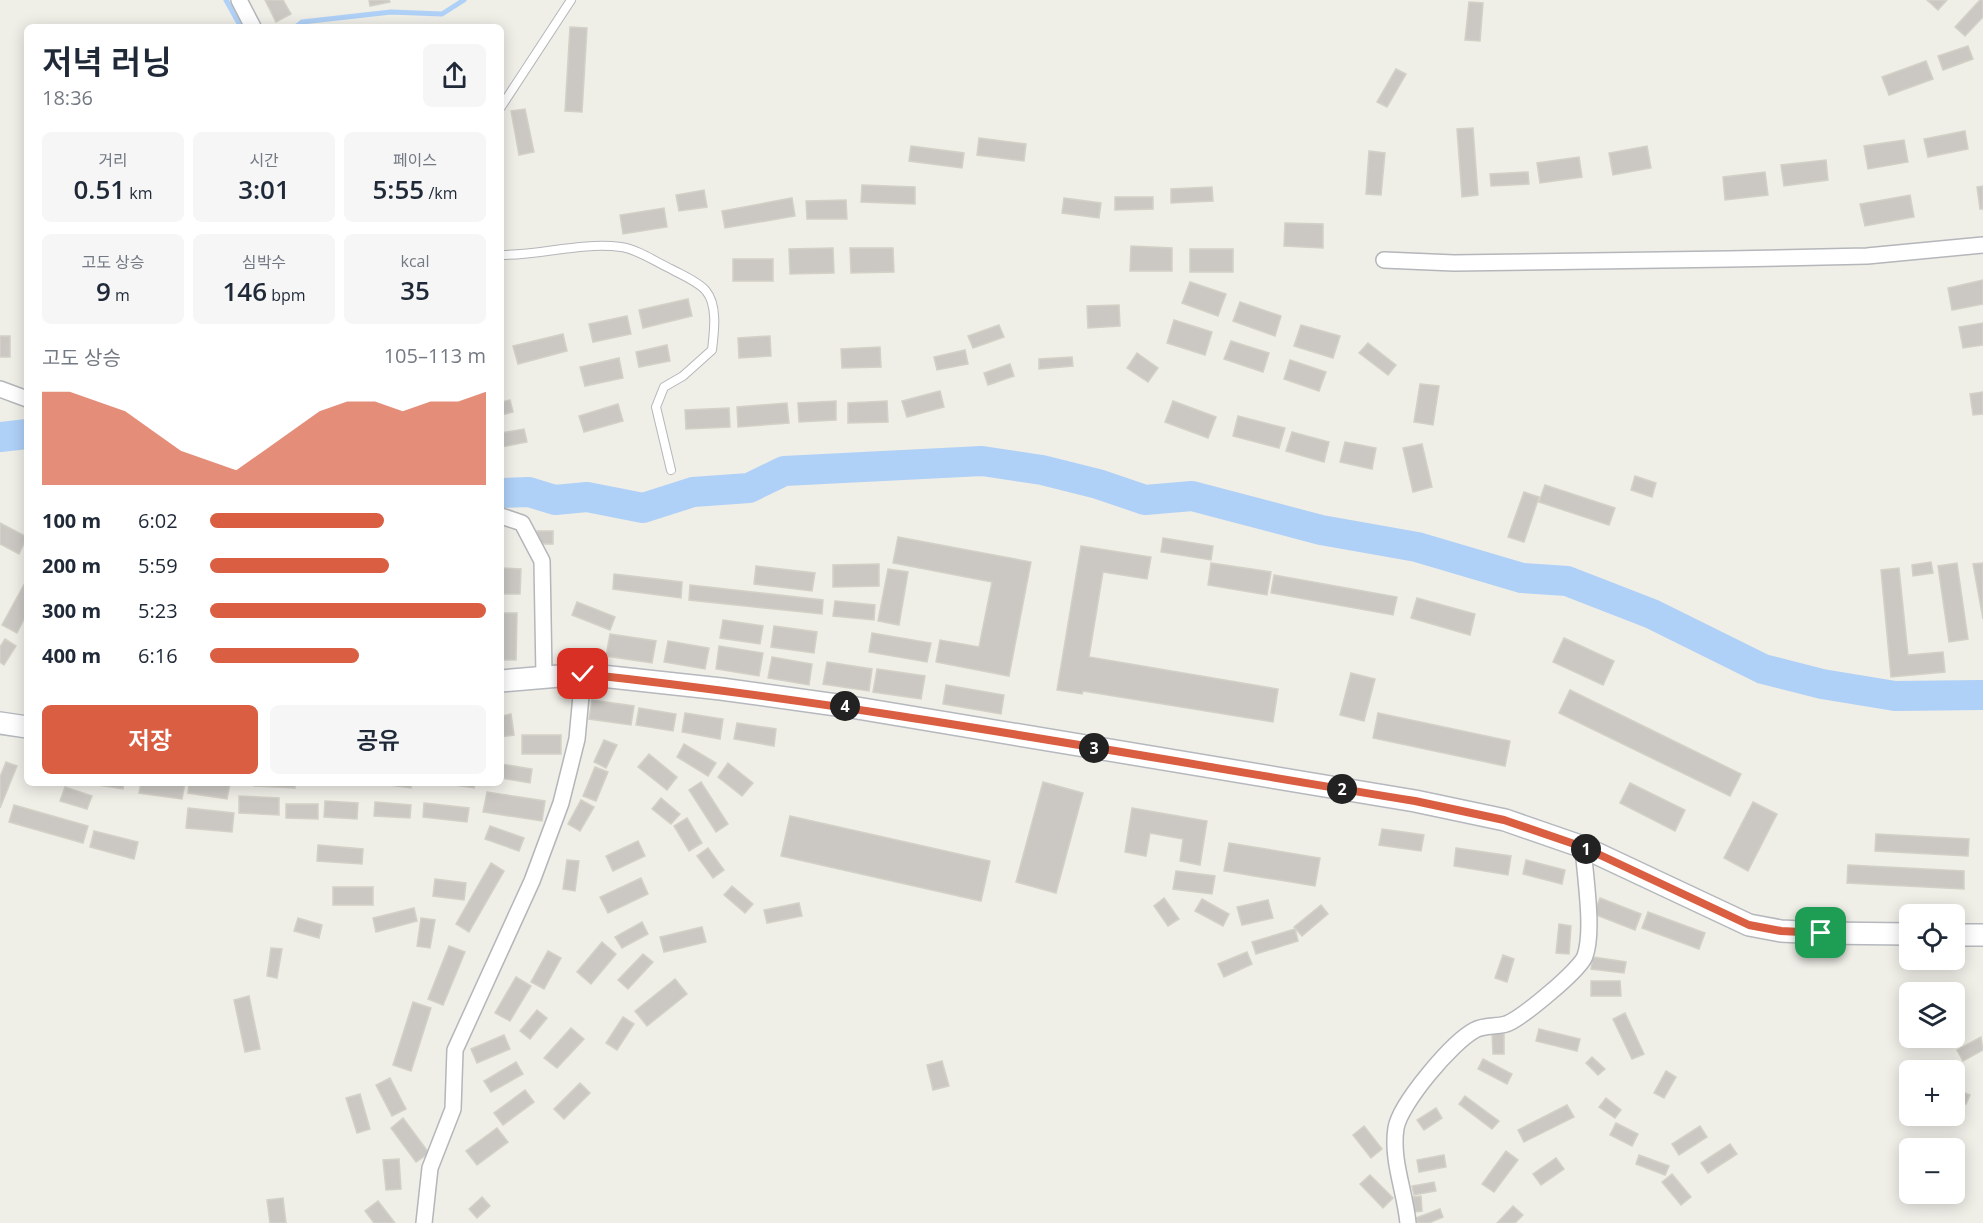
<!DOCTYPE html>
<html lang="ko">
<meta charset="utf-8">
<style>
body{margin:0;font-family:"Open Sans","Noto Sans KR",sans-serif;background:#f6f6f7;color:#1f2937;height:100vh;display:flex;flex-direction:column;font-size:22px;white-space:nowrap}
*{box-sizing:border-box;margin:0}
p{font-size:20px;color:#747a83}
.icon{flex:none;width:33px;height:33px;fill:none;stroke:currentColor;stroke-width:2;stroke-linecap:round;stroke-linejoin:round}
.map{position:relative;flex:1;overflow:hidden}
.drawer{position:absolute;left:24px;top:24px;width:480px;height:762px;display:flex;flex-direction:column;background:#fff;border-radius:9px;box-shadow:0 3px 15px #0003}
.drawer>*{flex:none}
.fabs{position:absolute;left:1899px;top:904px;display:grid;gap:12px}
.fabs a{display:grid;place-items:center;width:66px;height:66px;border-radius:9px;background:#fff;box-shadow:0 3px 15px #0003;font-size:30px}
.pin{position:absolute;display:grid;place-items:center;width:51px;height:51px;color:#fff;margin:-26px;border-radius:12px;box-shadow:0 3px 9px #0006}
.km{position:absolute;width:30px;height:30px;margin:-15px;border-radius:50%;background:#222;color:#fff;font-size:16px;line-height:30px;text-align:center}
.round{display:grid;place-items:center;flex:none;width:63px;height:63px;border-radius:9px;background:#f6f6f7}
.summary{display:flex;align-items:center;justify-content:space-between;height:102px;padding:0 18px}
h1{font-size:33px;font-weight:600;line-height:45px}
.figures{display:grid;grid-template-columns:repeat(3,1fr);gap:9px;height:102px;padding:6px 18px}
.figures div{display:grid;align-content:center;border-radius:9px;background:#f6f6f7;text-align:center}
.figures b{font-size:26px;font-weight:600}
.figures small{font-size:16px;font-weight:400}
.figures p{font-size:16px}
.chart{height:168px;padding:12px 18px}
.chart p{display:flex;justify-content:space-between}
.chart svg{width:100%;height:108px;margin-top:6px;fill:#da5f42;opacity:.7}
.cta{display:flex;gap:12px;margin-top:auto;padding:12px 18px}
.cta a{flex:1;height:69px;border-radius:9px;background:#da5f42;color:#fff;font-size:24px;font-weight:600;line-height:69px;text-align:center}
.cta a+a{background:#f6f6f7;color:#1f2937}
ul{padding:0 18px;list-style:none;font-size:20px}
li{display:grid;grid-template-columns:96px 72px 1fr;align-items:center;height:45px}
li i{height:15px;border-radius:8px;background:#da5f42}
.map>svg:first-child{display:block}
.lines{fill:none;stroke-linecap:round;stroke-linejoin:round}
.stream{stroke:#afd0f7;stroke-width:5}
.river{stroke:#afd0f7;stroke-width:30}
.building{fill:#cbc8c4;stroke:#d3d1c6;stroke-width:1.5}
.lane-casing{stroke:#b4b6ba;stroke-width:10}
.street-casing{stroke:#b4b6ba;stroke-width:18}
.secondary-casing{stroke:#b5b8bd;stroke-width:24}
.lane{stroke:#fff;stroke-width:8}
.street{stroke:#fff;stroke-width:15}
.secondary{stroke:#fff;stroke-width:21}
.route-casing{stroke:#fff;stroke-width:12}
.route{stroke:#da5f42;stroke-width:8}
</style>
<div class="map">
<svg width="1983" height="1223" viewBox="0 0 1983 1223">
<rect width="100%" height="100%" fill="#efeee7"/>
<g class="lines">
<path class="stream" d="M226 0 241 27
M296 27 302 22 391 12 442 14 464 0"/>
<path class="river" d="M0 437 27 434
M501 493 529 492 555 500 587 497 643 508 693 492 749 488 784 471 982 461 1042 470 1098 484 1145 500 1192 496 1321 530 1417 547 1522 578 1567 581 1652 614 1763 669 1822 684 1895 696 1983 695"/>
</g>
<path class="building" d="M265 0H283L291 14 276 22Z
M369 0H389L390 2 370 6Z
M1927 0H1947L1938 10Z
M1980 0H1983V17L1965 36 1955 27Z
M1469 2 1483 3 1480 41 1465 40Z
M570 27 587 28 582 112 565 111Z
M1968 46 1973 59 1943 70 1938 56Z
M1926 61 1933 79 1889 95 1882 77Z
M1396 69 1406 74 1387 107 1377 102Z
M525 109 534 152 519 155 511 111Z
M1473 128 1478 195 1462 197 1457 129Z
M1965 131 1968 149 1928 157 1924 139Z
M979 138 1026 144 1024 161 977 155Z
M1904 140 1908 162 1868 169 1864 146Z
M911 146 964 153 962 168 909 161Z
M1647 146 1651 168 1613 175 1609 153Z
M1369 151 1385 153 1381 195 1366 194Z
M1579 157 1582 177 1540 183 1537 163Z
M1826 160 1828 180 1784 186 1781 165Z
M1528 172 1529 184 1491 186 1490 174Z
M1765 172 1768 195 1725 200 1723 177Z
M862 185 915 187V204L861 202Z
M1983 186V209H1980L1977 187Z
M1212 187 1213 201 1171 203V189Z
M704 190 707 207 679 211 676 195Z
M1910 195 1914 217 1865 226 1860 204Z
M1115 197H1153V209L1115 210Z
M792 198 795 216 725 228 722 211Z
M1064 198 1101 203 1099 218 1062 213Z
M846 200 847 219H807L806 201Z
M664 208 667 227 623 234 620 215Z
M1285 223 1323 224V248L1284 246Z
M1131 246 1172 248V271H1130Z
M833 248 834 273 790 274 789 249Z
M850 248H893L894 272 851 273Z
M1190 249H1233V272H1190Z
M733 259H773V281H733Z
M1983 280V304L1952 310 1948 288Z
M1190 282 1226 294 1218 316 1182 303Z
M688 299 692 316 643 328 639 310Z
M1240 302 1281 316 1275 336 1233 321Z
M1119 305 1120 326 1088 328 1087 306Z
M627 316 631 334 593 342 589 324Z
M1174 320 1212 332 1205 355 1167 343Z
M1983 323V345L1963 348 1959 327Z
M999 325 1004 337 973 348 968 336Z
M1301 325 1340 336 1333 358 1294 346Z
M563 334 567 351 518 364 513 346Z
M0 336H10V357H0Z
M770 336 771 356 739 358 738 338Z
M1231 341 1269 353 1263 372 1224 359Z
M1368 343 1396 365 1388 375 1359 353Z
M667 345 670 361 639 367 636 352Z
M880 347 881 367 842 368 841 349Z
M965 350 968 364 937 370 934 357Z
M1137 353 1158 368 1148 382 1127 368Z
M1072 357 1073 366 1039 369V359Z
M619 358 623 378 585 386 580 367Z
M1290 360 1326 372 1319 391 1284 379Z
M1010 364 1014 376 988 385 984 373Z
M1420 384 1439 386 1433 425 1414 422Z
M940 391 944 407 907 417 902 401Z
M1983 392V414L1973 415 1970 394Z
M510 400 513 412 501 415V402Z
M836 401V420L799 422 798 403Z
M887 401 888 422 848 423V403Z
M1173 401 1216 417 1208 438 1165 422Z
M787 403 789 423 738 427 737 407Z
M618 404 623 421 584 432 579 416Z
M729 408 730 427 686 429 685 410Z
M1238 416 1285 428 1279 448 1233 436Z
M524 429 527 442 501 447V433Z
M1292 432 1329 442 1324 462 1286 451Z
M1345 442 1376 448 1372 469 1340 462Z
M1422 444 1432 487 1413 492 1403 448Z
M1635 476 1656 483 1652 497 1631 490Z
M1545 485 1615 508 1609 525 1539 502Z
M1524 492 1539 497 1524 542 1508 537Z
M0 523 27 537 19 554 0 544Z
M537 531H553V544H537Z
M898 537 1031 562 1009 676 936 662 940 640 979 647 992 582 893 563Z
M1163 538 1213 546 1211 560 1161 552Z
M1081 546 1151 557 1147 579 1103 572 1089 657 1278 689 1273 722 1083 691 1082 694 1057 690Z
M1931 562 1933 573 1913 576 1912 565Z
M1211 563 1271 572 1267 595 1208 585Z
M1957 563 1968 639 1949 642 1938 566Z
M1983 563V619L1973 564Z
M879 564V586L833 587V565Z
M756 566 815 573 812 591 754 584Z
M503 568 521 569 520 594H502Z
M1899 568 1908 655 1943 652 1945 672 1891 677 1881 570Z
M888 569 908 572 899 625 878 621Z
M614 574 682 582 681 598 613 589Z
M1274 575 1397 597 1393 615 1271 593Z
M27 579V613L17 633 2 625Z
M690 585 823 600 822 614 689 600Z
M1417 598 1475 614 1470 635 1411 618Z
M835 601 875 605 874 620 833 616Z
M577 602 615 617 610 630 572 615Z
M501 613H517L516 660H501Z
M723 620 763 626 760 644 720 638Z
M774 626 817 632 814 653 771 647Z
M872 633 931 643 927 662 869 652Z
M610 634 656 641 652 663 606 656Z
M1564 638 1614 661 1603 685 1553 662Z
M5 639 16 646 4 665 0 662V647Z
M668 641 709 648 705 669 664 662Z
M719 646 763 653 759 676 716 669Z
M772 657 812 664 809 685 768 678Z
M827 662 872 669 869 691 823 684Z
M877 669 925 676 921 699 873 692Z
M1351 673 1375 679 1364 721 1340 715Z
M946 685 1004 695 1001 714 943 704Z
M1570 690 1741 774 1730 796 1559 713Z
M592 700 634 706 631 725 589 719Z
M639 708 676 714 673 731 636 725Z
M685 713 723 719 720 739 682 732Z
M1378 713 1510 741 1505 766 1373 738Z
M511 714 514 735 501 737V716Z
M737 723 776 729 774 746 734 739Z
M522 735H561V754H522Z
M604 740 617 745 606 768 594 762Z
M684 744 716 763 708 776 677 757Z
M649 754 677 777 667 790 638 767Z
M6 762 17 766 0 808V777Z
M728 763 753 783 742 796 718 777Z
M501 764 532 769 530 783 501 778Z
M595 767 608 772 596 801 583 796Z
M701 782 728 824 716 832 689 790Z
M1043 782 1083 793 1056 893 1016 882Z
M85 783H124L123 789Z
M141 783H185L182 799 139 793Z
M189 783H230L227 799 188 793Z
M254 783H295V788L254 786Z
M375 783H411V788Z
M442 783H475L474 788Z
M1630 783 1685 810 1675 831 1620 803Z
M65 787 92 796 87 809 60 801Z
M487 792 545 801 542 821 483 812Z
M239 796 279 798V815L239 813Z
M661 798 680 814 671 824 652 809Z
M581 800 594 807 580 831 568 824Z
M325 801 358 803 357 819 324 817Z
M375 802 411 805 410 818 374 816Z
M1753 802 1777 814 1748 871 1724 858Z
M424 803 469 808 467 822 423 817Z
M286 804H318V819L286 818Z
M14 805 88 826 83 843 9 822Z
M188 808 234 813 232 832 186 828Z
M1132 808 1207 821 1200 865 1180 861 1183 839 1150 833 1146 856 1125 852Z
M790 816 990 861 981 901 781 856Z
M687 818 702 843 689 851 674 826Z
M490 826 524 838 519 851 485 839Z
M1382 829 1424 835 1421 851 1379 845Z
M94 831 138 842 134 859 90 847Z
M1876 834 1969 839 1968 856 1875 851Z
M638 841 645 856 613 871 606 856Z
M1229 843 1320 858 1315 886 1224 871Z
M318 845 363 849 362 864 317 861Z
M708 848 724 870 713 878 697 856Z
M1456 848 1511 856 1508 875 1454 866Z
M567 860 579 861 575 891 563 889Z
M1526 860 1565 870 1562 884 1523 874Z
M491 863 504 871 469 932 456 924Z
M1848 865 1964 871V889L1847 883Z
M1176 871 1215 876 1212 894 1173 889Z
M641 878 648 894 608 913 600 897Z
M435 879 466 883 464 900 433 896Z
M732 886 753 904 745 913 724 895Z
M333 887H373V905H333Z
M1164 898 1179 919 1168 926 1154 906Z
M1600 898 1641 914 1635 930 1594 914Z
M1202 899 1229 914 1223 926 1195 911Z
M1268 900 1273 918 1242 925 1237 907Z
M799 903 802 916 767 923 764 910Z
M1321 905 1328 914 1302 936 1294 927Z
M414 908 417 921 376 932 373 918Z
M1648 912 1705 933 1699 949 1642 928Z
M298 918 322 925 319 938 294 931Z
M421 918 435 920 430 948 417 946Z
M642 922 648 934 622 948 615 937Z
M1559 924 1571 926 1569 954 1556 953Z
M702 927 706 942 664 952 660 937Z
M1295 929 1298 941 1256 954 1252 942Z
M602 942 616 954 591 984 577 972Z
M449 946 465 952 443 1005 428 999Z
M271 948 282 949 277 978 267 976Z
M548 951 561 958 544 989 531 982Z
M1247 952 1252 964 1224 977 1218 964Z
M643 954 653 962 628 989 618 980Z
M1503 955 1514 959 1507 982 1495 978Z
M1593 957 1626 962 1624 973 1591 969Z
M516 977 531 986 510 1021 495 1013Z
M675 979 687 994 647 1026 635 1011Z
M1591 981H1620L1621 996H1591Z
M249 996 260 1049 245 1052 234 1000Z
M413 1002 431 1008 411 1071 393 1065Z
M537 1010 547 1018 530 1039 520 1031Z
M1625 1013 1644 1054 1632 1059 1613 1019Z
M623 1017 634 1024 617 1050 606 1043Z
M571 1028 584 1039 557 1068 544 1058Z
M1539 1029 1580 1039 1577 1051 1536 1041Z
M1492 1032H1504V1054H1493Z
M504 1035 510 1049 477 1063 471 1049Z
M1981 1037 1983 1050 1963 1061 1957 1050Z
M1592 1057 1605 1069 1598 1075 1586 1063Z
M1483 1059 1512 1074 1507 1084 1478 1069Z
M942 1061 949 1086 933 1090 927 1065Z
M516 1062 523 1074 491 1092 484 1081Z
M1666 1071 1676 1077 1664 1098 1654 1093Z
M390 1078 406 1109 392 1116 376 1085Z
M580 1083 590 1093 564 1119 554 1109Z
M1954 1089 1970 1095 1966 1104 1954 1100Z
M525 1090 534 1102 503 1125 494 1113Z
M360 1094 370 1129 357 1133 346 1098Z
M1465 1096 1499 1121 1492 1129 1459 1104Z
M1606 1098 1621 1110 1615 1118 1599 1107Z
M1567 1105 1574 1117 1524 1142 1518 1130Z
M1436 1108 1442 1118 1424 1130 1417 1120Z
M403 1118 429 1153 416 1162 391 1128Z
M1616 1123 1638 1134 1632 1146 1610 1135Z
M1364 1126 1382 1149 1371 1158 1353 1135Z
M1700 1126 1707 1137 1679 1155 1672 1144Z
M497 1128 508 1142 477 1165 466 1151Z
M1730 1144 1737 1154 1708 1173 1701 1163Z
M1506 1151 1518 1160 1494 1192 1482 1184Z
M1444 1155 1446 1167 1419 1172 1417 1160Z
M1639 1155 1669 1166 1665 1175 1636 1164Z
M1556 1158 1564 1169 1541 1185 1533 1174Z
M399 1159 401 1189 386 1190 383 1160Z
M1672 1174 1691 1197 1681 1205 1662 1182Z
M1370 1175 1393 1198 1383 1208 1360 1184Z
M1434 1182 1436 1191 1414 1195 1412 1186Z
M1421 1196 1422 1211 1414 1212 1413 1197Z
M482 1197 490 1206 477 1218 469 1209Z
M283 1198 286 1223H270L267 1200Z
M378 1201 395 1223H374L365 1211Z
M1513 1206 1523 1215 1515 1223H1497Z
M1440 1209 1443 1217 1429 1223H1418L1416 1218Z"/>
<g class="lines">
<g class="lane-casing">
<path id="lane" d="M501 107 571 0
M501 255C541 255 581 242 621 247 637 249 656 262 671 269 682 275 699 282 706 291 718 305 714 333 712 350L683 376 664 387 656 407 671 470"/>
</g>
<g class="street-casing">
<path id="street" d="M239 0 253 27
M1384 260 1454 263 1729 259 1867 256 1983 245
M0 389 27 399
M501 516 522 523 542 561 544 676
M424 1223 430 1168 453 1109 455 1050 532 881 561 803 577 739 583 674
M1408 1223C1405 1191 1391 1160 1396 1128 1400 1104 1452 1042 1475 1030 1484 1025 1496 1027 1506 1024 1521 1019 1581 969 1585 956 1594 931 1585 876 1583 847"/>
</g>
<g class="secondary-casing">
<path id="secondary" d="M501 681 583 674 721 689 851 707 1415 801 1505 820 1583 847 1749 925 1781 931 1821 933 1910 934
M0 723 27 727
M1954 935H1983"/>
</g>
<use href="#lane" class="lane"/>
<use href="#street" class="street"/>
<use href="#secondary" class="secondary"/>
</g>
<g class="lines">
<g class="route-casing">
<path id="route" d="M583 674C862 704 1138 756 1415 801L1504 820 1583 847 1749 925 1781 931 1821 933"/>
</g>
<use href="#route" class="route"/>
</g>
</svg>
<div class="fabs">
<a><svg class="icon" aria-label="locate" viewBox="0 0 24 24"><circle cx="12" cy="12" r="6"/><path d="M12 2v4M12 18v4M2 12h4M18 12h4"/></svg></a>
<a><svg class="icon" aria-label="layers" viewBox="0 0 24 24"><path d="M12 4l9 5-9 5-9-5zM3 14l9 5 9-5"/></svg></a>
<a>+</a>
<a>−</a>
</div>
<div class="pin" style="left:1821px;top:933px;background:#1e9e55"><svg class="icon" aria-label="arrive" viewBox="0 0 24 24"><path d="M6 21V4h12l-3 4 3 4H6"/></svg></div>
<div class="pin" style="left:583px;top:674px;background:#d93025"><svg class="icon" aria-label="check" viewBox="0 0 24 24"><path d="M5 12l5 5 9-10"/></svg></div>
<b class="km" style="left:1586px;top:849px">1</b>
<b class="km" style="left:1342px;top:789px">2</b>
<b class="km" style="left:1094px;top:748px">3</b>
<b class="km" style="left:845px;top:706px">4</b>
<section class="drawer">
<div class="summary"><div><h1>저녁 러닝</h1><p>18:36</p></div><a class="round"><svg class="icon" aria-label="share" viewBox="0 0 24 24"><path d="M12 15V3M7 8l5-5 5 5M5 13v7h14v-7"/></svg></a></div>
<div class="figures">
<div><p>거리</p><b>0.51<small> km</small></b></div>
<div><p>시간</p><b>3:01</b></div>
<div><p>페이스</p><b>5:55<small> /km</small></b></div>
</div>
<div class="figures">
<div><p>고도 상승</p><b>9<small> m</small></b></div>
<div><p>심박수</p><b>146<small> bpm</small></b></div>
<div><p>kcal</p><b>35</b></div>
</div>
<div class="chart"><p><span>고도 상승</span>105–113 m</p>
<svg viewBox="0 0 160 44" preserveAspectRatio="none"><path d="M0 44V6L10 6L20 10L30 14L40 22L50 30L60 34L70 38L80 30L90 22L100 14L110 10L120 10L130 14L140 10L150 10L160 6V44z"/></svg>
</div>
<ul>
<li><b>100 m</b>6:02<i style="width:63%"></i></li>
<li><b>200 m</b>5:59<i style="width:65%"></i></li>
<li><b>300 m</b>5:23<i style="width:100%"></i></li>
<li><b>400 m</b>6:16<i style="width:54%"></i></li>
</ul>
<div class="cta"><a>저장</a><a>공유</a></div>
</section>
</div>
